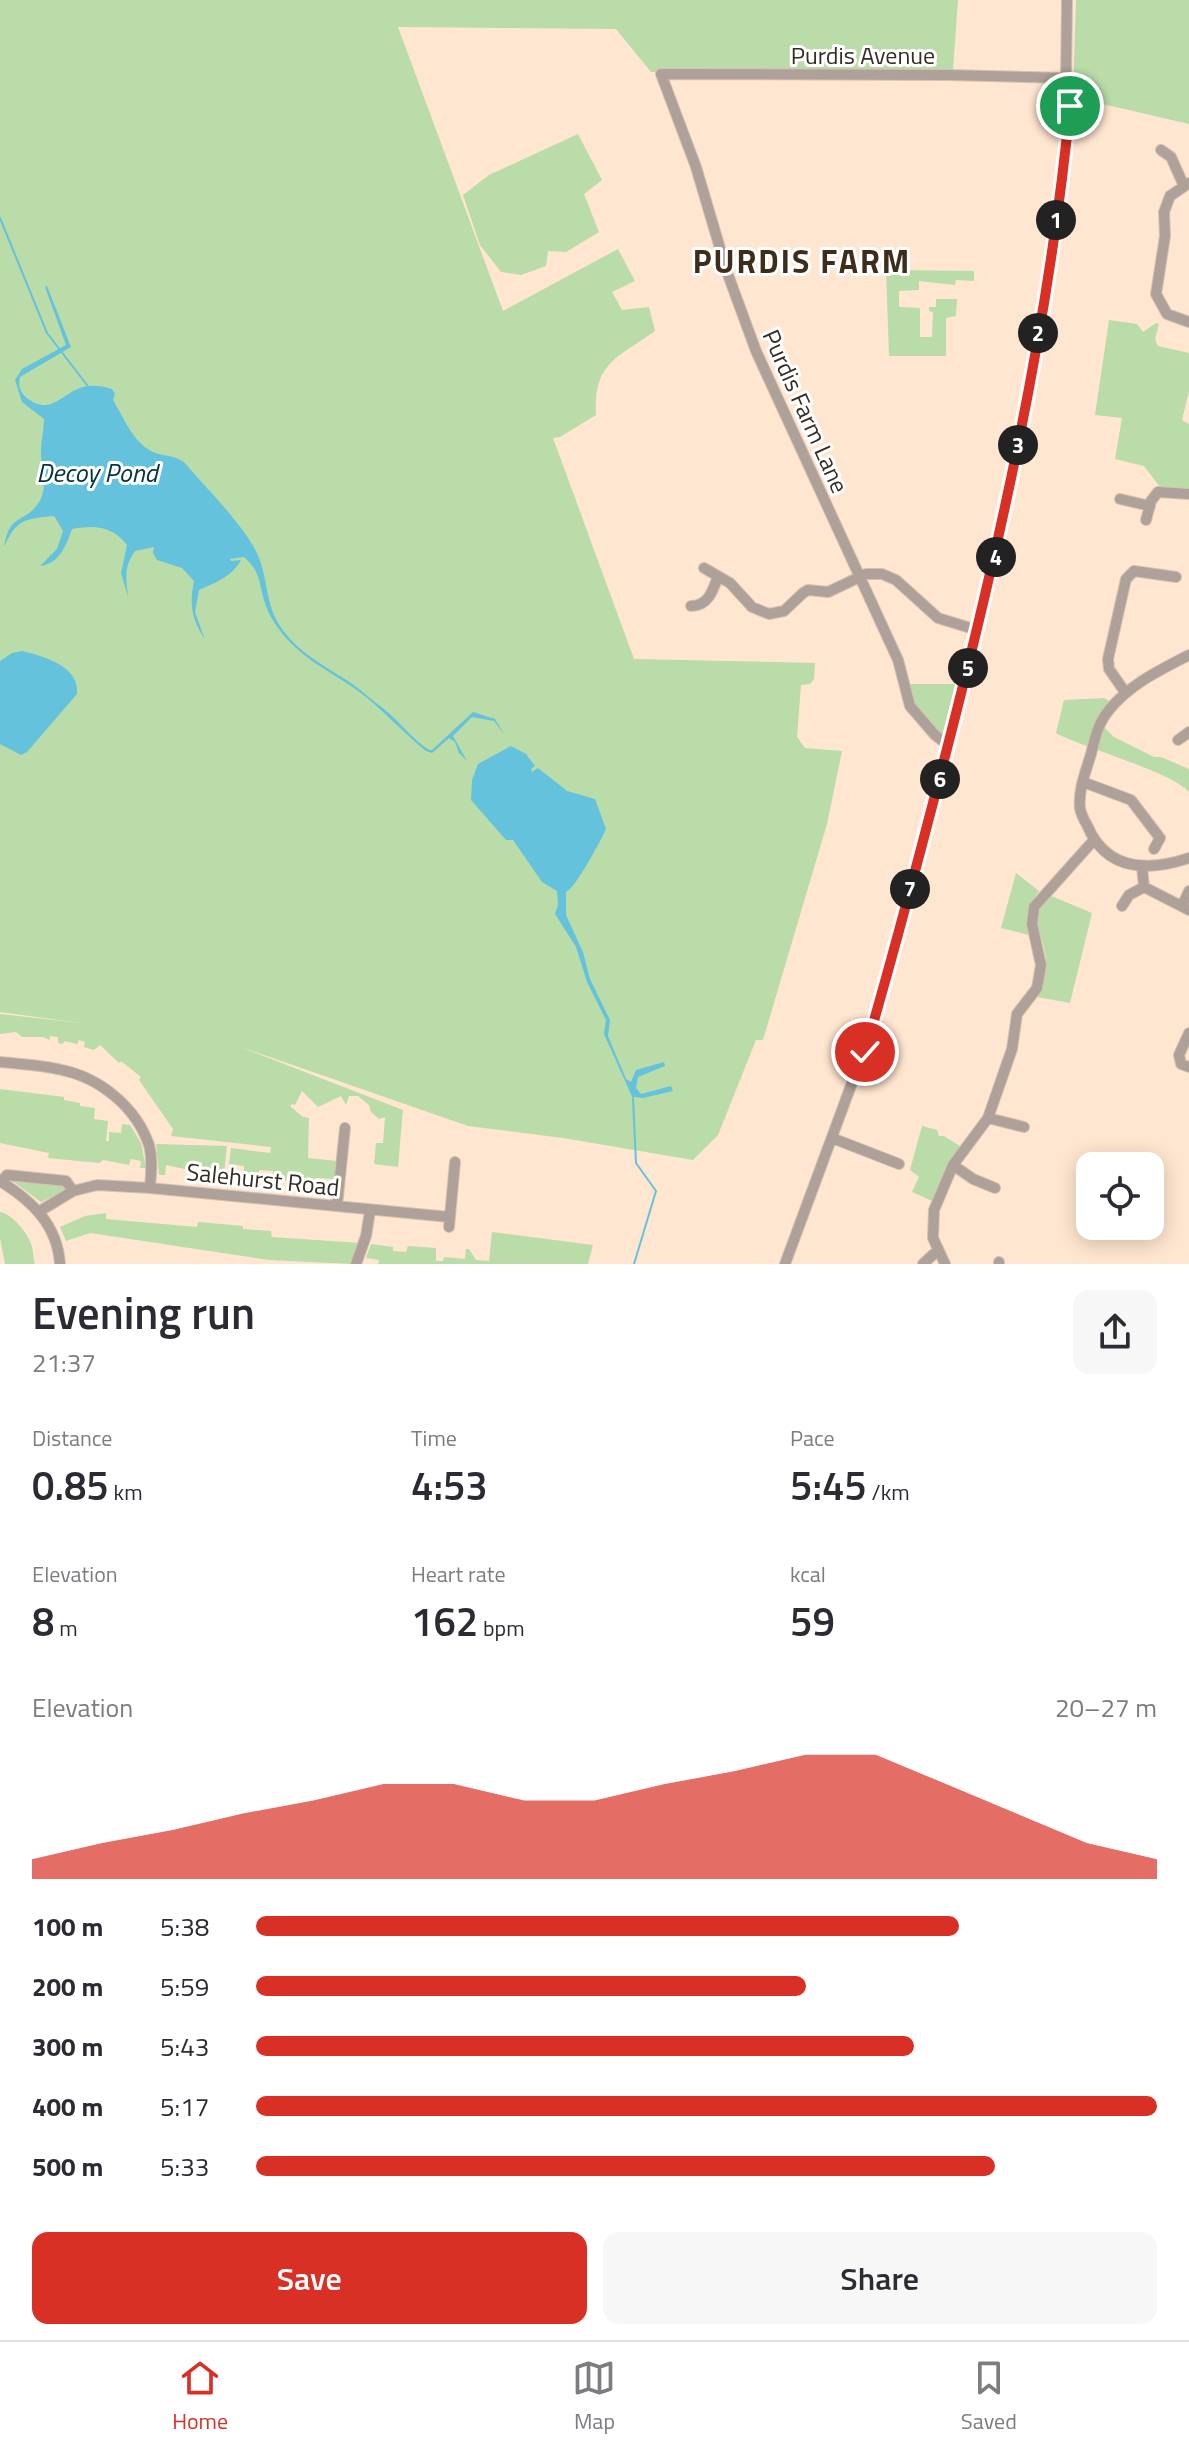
<!DOCTYPE html>
<meta charset="utf-8">
<style>
body{margin:0;font-family:"Titillium Web",sans-serif;background:#f7f7f7;color:#2b2b33;height:100vh;display:flex;flex-direction:column;font-size:30px;white-space:nowrap}
*{box-sizing:border-box;margin:0}
p{font-size:26px;color:#7c7c81}
.icon{flex:none;width:44px;height:44px;fill:none;stroke:currentColor;stroke-width:2;stroke-linecap:round;stroke-linejoin:round}
.map{position:relative;height:1264px;overflow:hidden}
.details{display:flex;flex-direction:column;background:#fff;flex:1}
.details>*{flex:none}
.fabs{position:absolute;left:1076px;top:1152px;display:grid;gap:16px}
.fabs a{display:grid;place-items:center;width:88px;height:88px;border-radius:16px;background:#fff;box-shadow:0 4px 20px #0003;font-size:40px}
.pin{position:absolute;display:grid;place-items:center;width:68px;height:68px;color:#fff;margin:-34px;border:4px solid #fff;border-radius:50%;box-shadow:0 2px 8px #0007}
.km{position:absolute;width:40px;height:40px;margin:-20px;border-radius:50%;background:#222;color:#fff;font-size:22px;line-height:40px;text-align:center}
.round{display:grid;place-items:center;flex:none;width:84px;height:84px;border-radius:16px;background:#f7f7f7}
.headline{display:flex;align-items:center;justify-content:space-between;height:136px;padding:0 32px}
h1{font-size:44px;font-weight:600;line-height:60px}
.stats{display:grid;grid-template-columns:repeat(3,1fr);gap:12px;height:136px;padding:8px 32px}
.stats div{display:grid;align-content:center}
.stats b{font-size:40px;font-weight:600}
.stats small{font-size:22px;font-weight:400}
.stats p{font-size:22px}
.chart{height:224px;padding:16px 32px}
.chart p{display:flex;justify-content:space-between}
.chart svg{width:100%;height:144px;margin-top:8px;fill:#d93025;opacity:.7}
.primary-button{display:flex;gap:16px;margin-top:auto;padding:16px 32px}
.primary-button a{flex:1;height:92px;border-radius:16px;background:#d93025;color:#fff;font-size:32px;font-weight:600;line-height:92px;text-align:center}
.primary-button a+a{background:#f7f7f7;color:#2b2b33}
ul{padding:0 32px;list-style:none;font-size:26px}
li{display:grid;grid-template-columns:128px 96px 1fr;align-items:center;height:60px}
li i{height:20px;border-radius:10px;background:#d93025}
.dock{display:flex;justify-content:space-around;align-items:center;height:112px;border-top:2px solid #e1e1e2;background:#fff;font-size:22px;color:#7c7c81}
.dock a{display:grid;justify-items:center;gap:4px}
.dock .selected{color:#d93025}
.map>svg:first-child{display:block}
.green{fill:#b9dca9}
.water{fill:#65c2dc}
.lines{fill:none;stroke-linecap:round;stroke-linejoin:round}
.stream{stroke:#65c2dc;stroke-width:2}
.minor-casing{stroke:#d7c1ae;stroke-width:12}
.minor{stroke:#ada199;stroke-width:10}
.route-casing{stroke:#fff;stroke-width:16}
.route{stroke:#d93025;stroke-width:10}
.labels{text-anchor:middle;dominant-baseline:central;stroke-width:6;stroke-linejoin:round;paint-order:stroke}
.street-label{font-size:24px;fill:#352c24;stroke:#fff}
.water-label{font-size:26px;font-style:italic;fill:#05333e;stroke:#fff}
.district-label{font-size:32px;font-weight:bold;letter-spacing:2px;fill:#3f2d1b;stroke:#fff}
</style>
<div class="map">
<svg width="1189" height="1264" viewBox="0 0 1189 1264">
<rect width="100%" height="100%" fill="#ffe6d0"/>
<path class="green" d="M0 0H958L953 70 651 72 616 29 398 27 503 311 618 249 635 281 612 292 622 310 649 307 655 331C617 358 593 363 596 415L560 437 553 438 634 659 815 663 814 679 810 684 801 685 797 737 805 748 842 751 827 824 763 1040H756L718 1135 693 1160 563 1138 468 1126 238 1046 403 1110 398 1167 374 1164 376 1143H383L385 1117 379 1119 371 1112 369 1105 358 1096H349L346 1105 341 1096 318 1107 302 1091 295 1105 292 1104 290 1106 303 1117 309 1118 308 1158 337 1161 335 1179 315 1178 314 1181 304 1182V1175L288 1173 286 1181 276 1180V1175L273 1174V1171L259 1170 258 1177 244 1175V1166L229 1164 231 1148 270 1153 271 1147 171 1136 173 1129 139 1080 141 1077 121 1061 119 1063 100 1045 94 1050 84 1047 85 1042 79 1040 77 1044 64 1041 63 1044 58 1043V1037L50 1036V1040L43 1037H22L16 1032 0 1034V1014L81 1023 0 1012Z
M1076 0H1189V124L1090 101 1089 98 1073 93Z
M578 134 602 180 584 194 599 232 566 252 548 251 546 266 521 275 501 272 480 245 463 195 489 175Z
M886 270 974 271V281L956 280 955 285 919 281V290L899 291V307L920 308V337H932L933 312 929 311V307H936V299H957L956 316 946 318V356H889Z
M1109 320 1137 324 1143 332 1156 323 1159 324 1155 339 1158 346 1189 353V391L1182 420 1189 424V490L1160 487 1144 466 1115 459 1122 418 1095 415Z
M905 684H956L957 688 944 735 941 736 911 701Z
M1104 698 1115 704 1101 724 1114 737 1154 757H1161L1189 769V792C1172 772 1086 749 1056 733L1064 700Z
M1016 873 1039 891C1028 905 1024 918 1029 935L1001 928Z
M1049 895 1092 913 1070 1003 1037 997C1043 985 1047 971 1046 958 1042 930 1028 921 1049 895Z
M0 1089 64 1097V1100L80 1103V1106L95 1108 94 1119 108 1121 106 1141H109V1132L121 1133 122 1124 130 1125 141 1143 146 1168H140L141 1161 131 1159 129 1165 103 1160 99 1163 48 1158 49 1153 0 1143Z
M922 1126 937 1130 939 1136H944L960 1146 945 1169 932 1201 912 1192 919 1177 910 1170Z
M156 1144 227 1146 224 1172 202 1170V1164L195 1163 194 1171 166 1165 165 1175H159Z
M11 1180 66 1184 68 1189 41 1202Z
M0 1212C11 1213 27 1232 31 1244 33 1248 33 1258 35 1264H5L0 1238Z
M106 1213V1219L197 1227 198 1222 243 1226V1229L271 1231 272 1237 360 1243 353 1264 269 1260 90 1233 66 1241 60 1227 85 1216Z
M492 1232 593 1245 588 1264H378L379 1260 366 1258 371 1244 393 1247V1251L406 1252 408 1246 436 1248V1261H443L444 1257 465 1259 466 1249H469L476 1260 489 1261Z"/>
<path class="water" d="M47 286 71 347 20 377C18 386 20 393 28 399 53 417 63 390 87 386 95 385 104 386 112 389L115 394 113 400C123 416 133 443 153 452 164 457 172 454 184 462 205 487 248 529 259 558 268 581 266 605 280 626 298 653 325 666 351 683 362 691 373 701 384 709 400 722 412 739 429 750H432L473 712 495 719 504 734 494 721 472 717 453 736 467 761 459 753 455 742 449 738 432 753 426 751C400 730 378 704 351 686 327 670 306 660 286 638 278 629 270 617 266 606 258 585 263 574 244 557L230 559 231 561 241 560C233 576 215 583 199 590L195 612 205 640C192 619 189 606 194 581L182 568 157 560 153 553 154 547 135 551C124 566 126 578 128 597L121 573 127 545C112 526 95 525 72 529 66 546 59 564 40 566L57 549 63 531 54 516C24 519 17 519 4 547 10 513 21 525 37 505 50 488 40 469 41 450 41 440 44 430 44 419L22 402 15 380 22 369 66 345 45 287Z
M22 651C43 656 80 666 77 694L27 752 21 755 0 744V661L12 653Z
M511 746 526 754 535 766 531 769 532 772 538 768 567 791 595 799 606 829C600 842 576 887 566 892V915L583 952 590 979 610 1020 608 1036 626 1079 631 1082 636 1070 664 1062 665 1066 638 1077 636 1088 641 1094 671 1086 673 1091 643 1098 634 1097V1101L604 1034 606 1020 587 982 576 947 555 914 558 905 557 891 542 882 513 840H506L471 800 472 780 478 764Z"/>
<g class="lines">
<path class="stream" d="M0 218 47 333 87 385
M633 1099 636 1163 656 1191 634 1264"/>
<g class="minor-casing">
<path id="minor" d="M1161 150 1171 157 1184 186
M1189 183 1170 196 1164 212 1165 236 1156 294 1167 314 1189 322
M1120 499 1150 506
M1146 520 1151 501 1158 492 1189 494
M704 568 730 583 752 607 769 614 784 611 803 593 808 590 828 592 866 574H882L896 580 938 618 977 630
M691 606C708 606 713 591 718 576
M1189 655C1160 670 1130 684 1109 710 1098 723 1095 738 1091 754 1086 771 1078 790 1080 808 1081 814 1084 820 1087 825 1106 871 1147 872 1189 858
M1125 692 1109 669 1108 659 1126 579 1134 571 1176 577
M1178 740 1189 732
M948 745 935 735 910 706 898 660 756 351 727 272 696 167 661 74 948 75 1066 78
M1083 782 1131 800 1160 838 1154 849
M1142 867 1144 887 1189 910
M1122 906 1129 895 1144 887
M1182 906 1189 891
M1189 1033 1179 1055 1181 1064 1189 1067
M0 1062C20 1064 42 1065 62 1070 100 1078 136 1107 149 1145 153 1159 151 1174 150 1188
M988 1118 1024 1127
M832 1138 899 1164
M953 1165 973 1179 995 1188
M0 1181C32 1201 57 1224 60 1264
M1 1182 7 1175 66 1181 73 1191 97 1185 150 1188 449 1217
M337 1206 345 1128
M40 1211 73 1191
M449 1227 455 1162
M356 1264 366 1236 370 1211
M785 1264 873 1026 954 726 997 553 1034 362 1066 154 1070 106 1066 78 1067 0
M923 1264 937 1251
M945 1264 933 1238 934 1210 953 1165 988 1118 1012 1049 1017 1014 1037 988 1041 965 1032 924 1034 907 1093 841
M999 1264V1262"/>
</g>
<use href="#minor" class="minor"/>
</g>
<g class="lines">
<g class="route-casing">
<path id="route" d="M865 1052C892 959 917 865 941 772 998 553 1048 332 1070 106"/>
</g>
<use href="#route" class="route"/>
</g>
<g class="labels">
<g class="street-label">
<text x="863" y="55">Purdis Avenue</text>
<text transform="translate(806 411) rotate(66)">Purdis Farm Lane</text>
<text transform="translate(263 1179) rotate(6)">Salehurst Road</text>
</g>
<g class="water-label">
<text x="97" y="472">Decoy Pond</text>
</g>
<g class="district-label">
<text x="802" y="261">PURDIS FARM</text>
</g>
</g>
</svg>
<div class="fabs">
<a><svg class="icon" aria-label="locate" viewBox="0 0 24 24"><circle cx="12" cy="12" r="6"/><path d="M12 2v4M12 18v4M2 12h4M18 12h4"/></svg></a>
</div>
<div class="pin" style="left:1070px;top:106px;background:#1e9e55"><svg class="icon" aria-label="arrive" viewBox="0 0 24 24"><path d="M6 21V4h12l-3 4 3 4H6"/></svg></div>
<div class="pin" style="left:865px;top:1052px;background:#d93025"><svg class="icon" aria-label="check" viewBox="0 0 24 24"><path d="M5 12l5 5 9-10"/></svg></div>
<b class="km" style="left:1056px;top:220px">1</b>
<b class="km" style="left:1038px;top:333px">2</b>
<b class="km" style="left:1018px;top:445px">3</b>
<b class="km" style="left:996px;top:557px">4</b>
<b class="km" style="left:968px;top:668px">5</b>
<b class="km" style="left:940px;top:779px">6</b>
<b class="km" style="left:910px;top:889px">7</b>
</div>
<section class="details">
<div class="headline"><div><h1>Evening run</h1><p>21:37</p></div><a class="round"><svg class="icon" aria-label="share" viewBox="0 0 24 24"><path d="M12 15V3M7 8l5-5 5 5M5 13v7h14v-7"/></svg></a></div>
<div class="stats">
<div><p>Distance</p><b>0.85<small> km</small></b></div>
<div><p>Time</p><b>4:53</b></div>
<div><p>Pace</p><b>5:45<small> /km</small></b></div>
</div>
<div class="stats">
<div><p>Elevation</p><b>8<small> m</small></b></div>
<div><p>Heart rate</p><b>162<small> bpm</small></b></div>
<div><p>kcal</p><b>59</b></div>
</div>
<div class="chart"><p><span>Elevation</span>20–27 m</p>
<svg viewBox="0 0 160 44" preserveAspectRatio="none"><path d="M0 44V38L10 33L20 29L30 24L40 20L50 15L60 15L70 20L80 20L90 15L100 11L110 6L120 6L130 15L140 24L150 33L160 38V44z"/></svg>
</div>
<ul>
<li><b>100 m</b>5:38<i style="width:78%"></i></li>
<li><b>200 m</b>5:59<i style="width:61%"></i></li>
<li><b>300 m</b>5:43<i style="width:73%"></i></li>
<li><b>400 m</b>5:17<i style="width:100%"></i></li>
<li><b>500 m</b>5:33<i style="width:82%"></i></li>
</ul>
<div class="primary-button"><a>Save</a><a>Share</a></div>
</section>
<nav class="dock">
<a class="selected"><svg class="icon" aria-label="home" viewBox="0 0 24 24"><path d="M3 11l9-7 9 7M6 9v11h12V9"/></svg>Home</a>
<a><svg class="icon" aria-label="map" viewBox="0 0 24 24"><path d="M3 6l6-2 6 2 6-2v14l-6 2-6-2-6 2zM9 4v14M15 6v14"/></svg>Map</a>
<a><svg class="icon" aria-label="saved" viewBox="0 0 24 24"><path d="M7 4h10v16l-5-4-5 4z"/></svg>Saved</a>
</nav>
